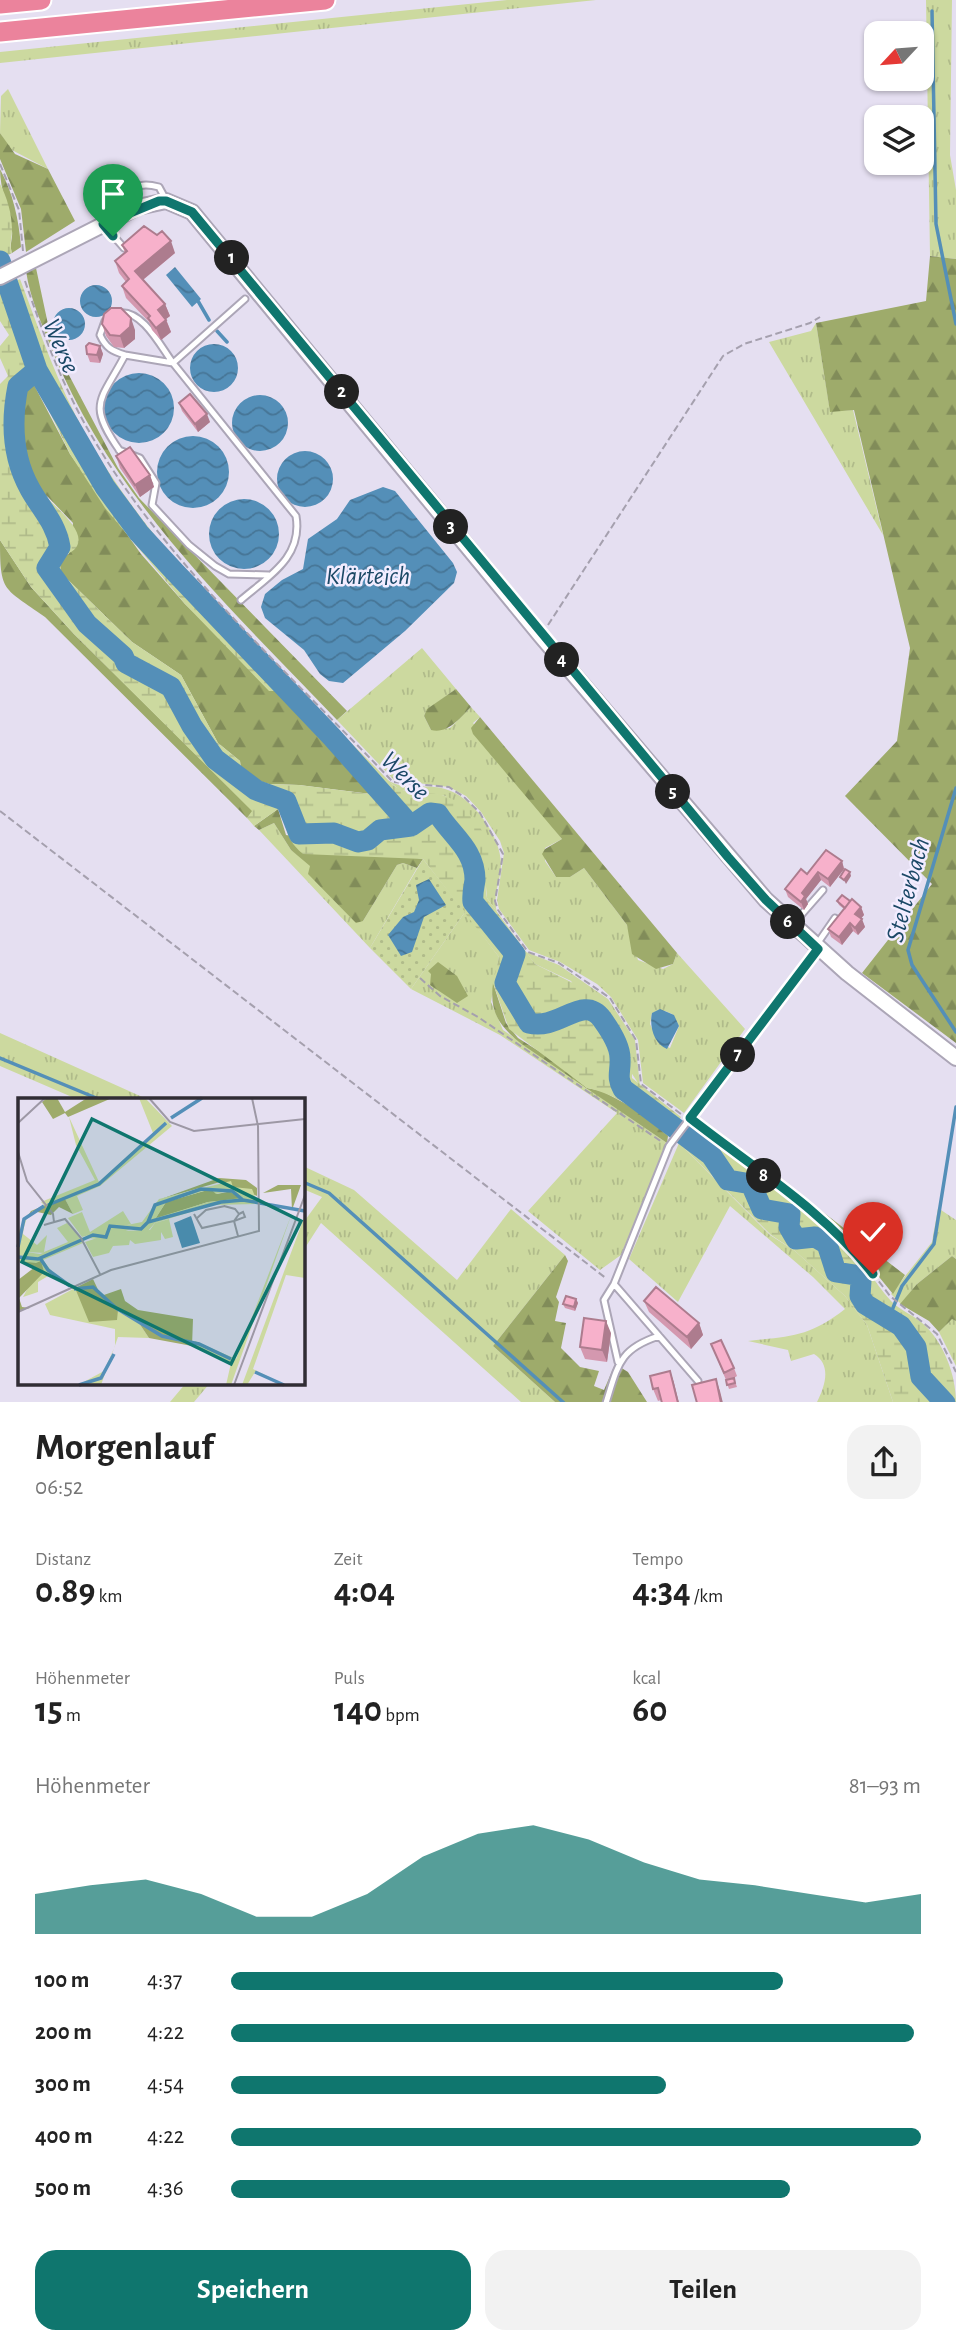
<!DOCTYPE html>
<html lang="de">
<meta charset="utf-8">
<style>
body{margin:0;font-family:"Alegreya Sans",sans-serif;background:#f2f2f2;color:#222;height:100vh;display:flex;flex-direction:column;font-size:26px;white-space:nowrap}
*{box-sizing:border-box;margin:0}
p{font-size:23px;color:#767676}
.icon{flex:none;width:38px;height:38px;fill:none;stroke:currentColor;stroke-width:2;stroke-linecap:round;stroke-linejoin:round}
.map{position:relative;height:1402px;overflow:hidden}
.sheet{display:flex;flex-direction:column;background:#fff;flex:1}
.sheet>*{flex:none}
.needle{width:46px;rotate:244deg}
.fabs{position:absolute;left:864px;top:21px;display:grid;gap:14px}
.fabs a{display:grid;place-items:center;width:70px;height:70px;border-radius:14px;background:#fff;box-shadow:0 2px 5px #0004;font-size:35px}
.pin{position:absolute;display:grid;place-items:center;width:60px;height:60px;color:#fff;margin:-72px -30px;border-radius:50% 50% 50% 0;rotate:-45deg;box-shadow:0 0 7px #0007}
.pin .icon{rotate:45deg}
.km{position:absolute;width:35px;height:35px;margin:-18px;border-radius:50%;background:#222;color:#fff;font-size:19px;line-height:35px;text-align:center}
.round{display:grid;place-items:center;flex:none;width:74px;height:74px;border-radius:21px;background:#f2f2f2}
.overview{display:flex;align-items:center;justify-content:space-between;height:119px;padding:0 35px}
h1{font-size:38px;font-weight:700;line-height:52px}
.metrics{display:grid;grid-template-columns:repeat(3,1fr);gap:10px;height:119px;padding:7px 35px}
.metrics div{display:grid;align-content:center}
.metrics b{font-size:35px;font-weight:700}
.metrics small{font-size:19px;font-weight:400}
.metrics p{font-size:19px}
.chart{height:196px;padding:14px 35px}
.chart p{display:flex;justify-content:space-between}
.chart svg{width:100%;height:126px;margin-top:7px;fill:#0f766e;opacity:.7}
.primary-button{display:flex;gap:14px;margin-top:auto;padding:14px 35px}
.primary-button a{flex:1;height:80px;border-radius:21px;background:#0f766e;color:#fff;font-size:28px;font-weight:700;line-height:80px;text-align:center}
.primary-button a+a{background:#f2f2f2;color:#222}
ul{padding:0 35px;list-style:none;font-size:23px}
li{display:grid;grid-template-columns:112px 84px 1fr;align-items:center;height:52px}
li i{height:18px;border-radius:9px;background:#0f766e}
.map>svg:first-child{display:block}
.grass{fill:url(#grass-tufts);fill-rule:evenodd}
.forest{fill:url(#forest-firs)}
.wetland{fill:url(#wetland-marsh);fill-rule:evenodd}
.garden{fill:url(#garden-dots)}
.water{fill:url(#water-waves)}
.lines{fill:none;stroke-linecap:round;stroke-linejoin:round}
.stream{stroke:#548fb8;stroke-width:3.5}
.river{stroke:#548fb8;stroke-width:21}
.service-casing{stroke:#aca6b7;stroke-width:9}
.tertiary-casing{stroke:#aca6b7;stroke-width:18}
.motorway-casing{stroke:#fff;stroke-width:23}
.path{stroke:#a5a0ae;stroke-width:2;stroke-dasharray:7 3.5;stroke-linecap:butt}
.service{stroke:#fff;stroke-width:5}
.tertiary{stroke:#fff;stroke-width:14}
.motorway{stroke:#eb839c;stroke-width:19}
.wall{fill:#d498af}
.shaded-wall{fill:#ad7c8e}
.building{fill:#f7b1cb;stroke:#ad7c8e;stroke-width:2}
.route-casing{stroke:#fff;stroke-width:14}
.route{stroke:#0f766e;stroke-width:9}
.labels{text-anchor:middle;dominant-baseline:central;stroke-width:5;stroke-linejoin:round;paint-order:stroke}
.water-label{font-size:26px;font-style:italic;fill:#1b4866;stroke:#f2ecff}
.inset-river{fill:none;stroke:#548fb8;stroke-width:3.5}
.inset-road{fill:none;stroke:#9d98a5;stroke-width:2}
.view{fill:#0f766e;fill-opacity:0.15;stroke:#0f766e;stroke-width:3.5}
.inset-edge{fill:none;stroke:#302d34;stroke-width:3.5}
</style>
<div class="map">
<svg width="956" height="1403" viewBox="0 0 956 1403">
<defs>
<pattern id="grass-tufts" width="24" height="20" patternUnits="userSpaceOnUse" patternTransform="scale(1.75)"><rect width="24" height="20" fill="#ccd99f"/><path d="M3 7l-1-3M5 7V3M7 7l1-3M15 17l-1-3M17 17v-4M19 17l1-3" fill="none" stroke="#b0bb8a"/></pattern>
<pattern id="forest-firs" width="22" height="20" patternUnits="userSpaceOnUse" patternTransform="scale(1.75)"><rect width="22" height="20" fill="#9eab6b"/><path d="M5 1l3.5 6h-7zM16 11l3.5 6h-7z" fill="#818c59"/></pattern>
<pattern id="wetland-marsh" width="20" height="14" patternUnits="userSpaceOnUse" patternTransform="scale(1.75)"><rect width="20" height="14" fill="#ccd99f"/><path d="M1 5h8M5 5V1M11 12h8M15 12V8" fill="none" stroke="#b0bb8a"/></pattern>
<pattern id="garden-dots" width="8" height="8" patternUnits="userSpaceOnUse" patternTransform="scale(1.75)"><rect width="8" height="8" fill="#ccd99f"/><path d="M2 2h.1M6 6h.1" fill="none" stroke="#b0bb8a" stroke-width="1.8" stroke-linecap="round"/></pattern>
<pattern id="water-waves" width="16" height="10" patternUnits="userSpaceOnUse" patternTransform="scale(1.75)"><rect width="16" height="10" fill="#548fb8"/><path d="M0 5q4-4 8 0t8 0" fill="none" stroke="#467596"/></pattern>
</defs>
<rect width="100%" height="100%" fill="#e5dff1"/>
<path class="grass" d="M507 0H596L0 63V52Z
M926 0H952L950 155 956 190V259L930 256Z
M8 89 48 169 10 149 0 133 1 96Z
M816 323 830 411 853 410 883 535 769 342 811 331Z
M422 648 456 689 427 710 424 716 431 730 450 728 471 707 480 717 473 723 562 839 545 848V861L556 877H570L584 868 627 925 638 960 663 969 673 964 677 953 745 1029 684 1113 643 1083 638 1040 611 997 597 984 560 962 529 950 499 909 497 900 504 853 500 841 481 812 466 796 449 787 394 780 337 720ZM665 1011 672 1014 679 1026 670 1048 659 1043 650 1024 652 1013Z
M387 780C405 791 426 783 445 789 472 796 501 836 501 864 501 881 492 894 497 912L487 898 486 887 446 796 400 790Z
M274 823 291 850 305 860 363 921 397 865 403 863 417 868 370 948 259 830Z
M465 912 499 957 491 1002 503 1030 667 1143 621 1255 600 1270 528 1211 617 1113 500 1035 411 989Z
M526 952 559 965 608 999 635 1040 640 1086 571 981 535 964Z
M0 1033 149 1100H79L0 1066Z
M679 1143 770 1235 795 1251 845 1296 867 1325 893 1402H817C825 1386 832 1365 814 1354L791 1361 788 1350 748 1341C792 1336 809 1337 845 1309L813 1277 730 1206 678 1302 629 1259Z
M303 1166 354 1190 457 1280 511 1209 565 1255 493 1346 555 1402H521L321 1223 303 1251V1223L322 1197 303 1189Z
M938 1208 956 1220V1259L952 1256 917 1284 901 1304 891 1294 932 1242Z
M952 1318 956 1321V1366L939 1332Z
M186 1383H210L194 1402H170Z"/>
<path class="forest" d="M0 133 15 154 48 169 75 221 26 252 21 209 0 159Z
M0 169C13 193 19 220 21 247L12 253C9 244 13 239 12 231 9 210 0 190 0 169Z
M930 256 956 259V1043L862 973 932 884 845 796 897 741 910 648 854 410 830 412 816 323 926 301Z
M36 268 52 343 118 468 139 498 347 711 337 720C229 607 113 499 53 352 43 327 30 299 26 271Z
M34 377 33 383 70 454 141 554 185 604 306 720 371 794 299 785 269 784 253 779 241 769 240 761 218 743 181 675 132 642 61 573 59 557 69 554 73 523 48 497 34 487 27 475 19 450 16 420 20 388Z
M0 540 31 587 74 634 253 811 247 818 45 617C3 587 0 593 0 540Z
M456 689 471 707C459 719 448 734 431 730L424 716 427 709Z
M480 717 677 953 673 964 656 969 632 954 627 925 584 868 570 877H556L542 854 545 849 562 839 473 734 471 728Z
M278 809 286 835 423 859 417 868 403 863 397 865 363 921 356 923 308 874 310 866 291 850 274 823 259 830 254 826Z
M438 962 457 976 468 996 457 1003 430 985 431 974 428 971Z
M493 983 506 1023 518 1038 553 1060 587 1088 602 1091 639 1111 668 1136 667 1143 523 1045C500 1027 489 1013 493 983Z
M699 1117 905 1275 893 1294 857 1250 829 1225 701 1125 696 1120Z
M565 1255 568 1261 556 1297 559 1302 555 1321 566 1323 561 1348 580 1367 599 1371 594 1386 604 1390 615 1364 628 1372 647 1402H555L493 1346Z
M952 1256 956 1259V1321L952 1319 939 1332 929 1321 900 1304 917 1284Z"/>
<path class="wetland" d="M0 184C7 197 12 214 12 230 12 239 9 244 12 253L0 259Z
M20 279C40 332 58 385 86 435 162 568 283 673 390 782 403 797 427 790 445 796 461 801 474 819 483 832 500 859 481 872 487 898L535 964 587 990 616 1017 632 1050V1078L681 1117 668 1136C645 1116 618 1094 587 1088L509 1029 493 983 499 957 423 859 303 854C280 834 291 826 278 809L254 826 247 818 252 811 74 634 31 587 0 540V384L8 376 0 358V346L9 335 0 321V289ZM33 378 70 454 105 508 185 604 269 691H275L306 720 370 794 299 785 269 784 253 779 241 769 240 761 218 743 181 675 132 642 61 573 59 557C115 541 34 495 26 474 15 446 17 418 20 388Z
M692 1125C746 1166 801 1205 851 1251 866 1265 876 1285 891 1301 900 1310 911 1314 921 1322 943 1340 956 1375 956 1402H893L867 1325 845 1296 795 1251 771 1235 679 1143Z"/>
<path class="garden" d="M423 859 465 912 411 989 370 948Z"/>
<path class="water" d="M175 267 201 299 192 307 166 275Z
M80 301a16 16 0 1 1 32 0a16 16 0 1 1-32 0Z
M53 324a16 16 0 1 1 32 0a16 16 0 1 1-32 0Z
M190 368a24 24 0 1 1 48 0a24 24 0 1 1-48 0Z
M104 408a35 35 0 1 1 70 0a35 35 0 1 1-70 0Z
M232 423a28 28 0 1 1 56 0a28 28 0 1 1-56 0Z
M157 472a36 36 0 1 1 72 0a36 36 0 1 1-72 0Z
M277 479a28 28 0 1 1 56 0a28 28 0 1 1-56 0Z
M383 487 395 491 453 563 457 572 454 583 405 631 343 683 329 681 320 674 304 650 265 618 261 607 265 594 282 580 303 569 308 539 337 519 350 500Z
M209 534a35 35 0 1 1 70 0a35 35 0 1 1-70 0Z
M429 879 446 905 424 917 412 952 401 956 388 935 403 917 414 912 419 900 416 885Z
M660 1009 674 1015 679 1026 667 1049C654 1044 649 1026 652 1013Z"/>
<g class="lines">
<path class="stream" d="M932 11 936 224 956 324
M198 301 209 320
M217 331 227 342
M956 788 908 950 912 965 956 1032
M0 1058 101 1100
M303 1182 329 1193 564 1403
M888 1320 902 1286 934 1244 956 1107"/>
<path class="river" d="M0 261 37 370 105 487 139 533 174 571 332 737 411 826 430 813 438 814C453 837 475 850 475 880 474 887 472 894 473 902L515 954 505 983 529 1023C559 1031 583 993 602 1019 610 1030 620 1045 620 1058 621 1071 616 1077 623 1089L711 1155 728 1180 751 1184 762 1209 790 1214 789 1227 796 1239 815 1237 827 1244 836 1272 855 1275 861 1281 860 1296 865 1304 901 1326 916 1347 921 1377 945 1403
M37 370 18 386C11 421 12 457 30 489 41 509 56 523 60 547L47 568 87 624 123 656 126 663 171 687 192 726 215 759 256 790 286 801 299 834 334 833 358 842 368 840 380 830 411 826"/>
<g class="service-casing">
<path id="service" d="M128 191C139 184 147 184 159 187L165 198
M105 226 124 248
M119 313C142 309 161 347 173 363
M105 321 100 335C106 348 112 351 125 355
M119 450 140 458 156 483 152 505 189 545 215 566 229 574 269 575
M120 451C86 403 101 401 125 355L173 363
M241 600C269 576 303 557 296 516L173 363 245 299
M794 923 823 890
M817 944 835 918
M614 1284 604 1300 618 1362
M698 1381 614 1284 669 1146 818 949
M606 1403C618 1365 619 1349 659 1336"/>
</g>
<g class="tertiary-casing">
<path id="tertiary" d="M0 277 138 207 166 201 192 212 541 636 766 900 847 973 956 1058"/>
</g>
<g class="motorway-casing">
<path id="motorway" d="M0 4 41 0
M0 32 325 0"/>
</g>
<path class="path" d="M0 164 19 210 23 251
M25 281C43 333 62 385 90 433 164 562 290 674 393 782L449 787 464 797 480 813 503 854 495 901 498 910 528 952 559 963 610 998 636 1040 641 1084 681 1114
M548 625 723 356 744 344 810 323 820 317
M0 811 607 1279
M420 978 440 996 478 1017 662 1142
M697 1124 855 1250 890 1296 937 1334 956 1372"/>
<use href="#service" class="service"/>
<use href="#tertiary" class="tertiary"/>
<use href="#motorway" class="motorway"/>
</g>
<path class="wall" d="M122 245 175 253 143 280 165 304 170 316 166 319 171 332 161 340 152 330 149 322 126 298 122 286 126 282 119 273 115 261 125 253Z
M102 324 135 330V339L124 348 114 347 106 336Z
M100 346 103 354 100 363 90 362 87 354Z
M179 403 210 422 198 432 182 411Z
M116 456 150 475 154 487 140 497 120 468Z
M842 861 844 869 830 887 821 880 806 899 808 904 804 910 788 897 785 889Z
M837 901H850L861 907 864 915 861 918 865 927 858 935 853 931 842 945 831 937 828 929 844 909 839 905Z
M576 1299 578 1303 575 1311 565 1308 563 1304Z
M644 1301 699 1323 703 1335 691 1349 649 1312Z
M611 1333 607 1362 585 1359 580 1347Z
M711 1344 734 1368 737 1376 734 1378 737 1387 729 1389 726 1380Z
M670 1371 674 1383 661 1400 658 1401 653 1389Z"/>
<path class="shaded-wall" d="M171 241 175 253 139 283 135 271Z
M165 304 170 316 162 322 158 310Z
M131 318 135 330V339L124 348 120 336Z
M166 320 171 332 161 340 156 328Z
M100 346 103 354 100 363 97 355Z
M207 414 210 422 198 432 195 424Z
M150 475 154 487 140 497 135 485Z
M842 861 844 869 830 887 828 879Z
M818 872 821 880 806 899 808 904 804 910 801 902 802 893Z
M850 872 851 876 846 884 844 880Z
M861 907 864 915 858 922 855 914Z
M862 919 865 927 858 935 855 928Z
M850 923 853 931 842 945 839 937Z
M576 1299 578 1303 575 1311 574 1307Z
M606 1321 611 1333 607 1362 602 1350Z
M699 1323 703 1335 691 1349 687 1337Z
M670 1371 674 1383 679 1403H678Z
M716 1379 720 1391 723 1403H721Z"/>
<path class="building" d="M144 226 157 235 162 231 171 241 135 271 165 304 158 310 166 320 156 328 148 318 150 316 122 286 129 279 115 261 127 251 122 245Z
M111 308H121L131 318 130 327 120 336 110 335 102 324 104 314Z
M89 343 100 346 97 355 87 354 86 346Z
M190 394 207 414 195 424 179 403Z
M130 447 150 475 135 485 116 456Z
M826 850 842 861 828 879 818 872 802 893 805 896 801 902 785 889 801 869 807 874Z
M845 869 850 872 844 880 840 877Z
M842 895 850 901 845 908 837 901Z
M852 899 861 907 855 914 862 919 855 928 850 923 839 937 828 929Z
M656 1287 699 1323 687 1337 644 1301Z
M566 1296 576 1299 574 1307 563 1304Z
M584 1318 606 1321 602 1350 580 1347Z
M721 1340 734 1368 724 1373 711 1344Z
M670 1371 678 1403H662L658 1388 653 1389 650 1376Z
M734 1378 735 1383 727 1385 726 1380Z
M716 1379 721 1403H697L692 1385Z"/>
<g class="lines">
<g class="route-casing">
<path id="route" d="M113 236 103 224 159 201H166L192 212 728 857 766 900 818 949 690 1118C752 1167 825 1211 873 1274"/>
</g>
<use href="#route" class="route"/>
</g>
<g class="labels">
<g class="water-label">
<text transform="translate(61 346) rotate(67)">Werse</text>
<text x="368" y="576">Klärteich</text>
<text transform="translate(405 776) rotate(45)">Werse</text>
<text transform="translate(908 890) rotate(-75)">Stelterbach</text>
</g>
</g>
<g transform="translate(18 1098)">
<rect width="287" height="287" fill="#e5dff1"/>
<path d="M121 0H127L154 28 82 88 59 98 65 112 55 116 46 99 26 107 23 104 77 82 58 47 51 19 81 84 135 35ZM105 113 113 126 64 139 50 120 64 114 72 134ZM274 115 213 287H208L213 265 174 248 177 243 218 261ZM287 117V180L268 177 235 271 267 287 237 274 229 287H224ZM151 121 155 139 147 141 143 134V142L117 146 112 142 111 147 95 148 91 155 75 159 67 144 100 133 132 132 137 125ZM49 125 63 141 28 155 7 154 3 139 6 126 5 136 19 147 29 137 26 154 50 144 39 130ZM25 162 35 175 20 184V194L5 199ZM57 190 121 225 131 240 100 239 83 287H60L86 273 97 248V231L32 217 27 206Z" fill="#ccd99f"/>
<path d="M29 0H39L47 14 69 0H94L50 19 47 15 35 21 24 4ZM201 80 228 82 239 90V98L202 84 143 101ZM260 87H283L274 112 273 91 245 95ZM193 91 199 96 214 93 224 101 190 104 137 121 148 104ZM46 99 55 116 41 109 33 117 15 113 9 119 13 113ZM0 163H23L26 174 1 200 4 209 12 210 0 213V182L17 169ZM75 181 83 198 103 191 107 203 120 212 175 221 174 248 131 240 121 225 100 212 99 222 71 224 57 190Z" fill="#9eab6b"/>
<path d="M213 83 215 89 234 91 240 106 195 107 137 125 129 134 113 131 86 141 65 140 92 124 104 128 124 124 141 101ZM193 91 198 96 210 93 224 100 190 104 138 120 148 104ZM10 116 3 139 8 154 22 156 63 141 65 145 18 165 0 163V134Z" fill="#ccd99f" fill-rule="evenodd"/>
<path d="M173 118 182 145 164 150 156 125Z" fill="#548fb8"/>
<path class="inset-river" d="M153 20 184 0M30 107 81 86 148 25M130 124 137 107 183 91 214 93 225 102M0 149 6 121 26 108M0 159 20 161 75 137 88 139 92 128 123 131 130 124 203 104 225 102 287 113M22 160 30 172 52 188M56 191 75 189 98 210 144 238 181 246 213 261M237 274 266 287M61 287 83 280 96 256"/>
<path class="inset-road" d="M131 0 152 24 176 33 287 21M0 25 27 0M0 54 9 83 35 116 36 124M206 108 217 111 221 116 216 123M176 116 184 130 216 123 220 138M178 121 188 112 207 108M216 123 227 119 225 114 221 116M26 127 47 121 63 140 82 176M0 214 93 172 241 133 240 28 234 0M216 287 287 97"/>
<path class="view" d="M74 21 283 123 213 266 4 164Z"/>
<rect width="287" height="287" class="inset-edge"/>
</g>
</svg>
<div class="fabs">
<a><svg class="needle" viewBox="-14 -14 28 28"><path d="M0-13l5 13h-10z" fill="#e53935"/><path d="M0 13l5-13h-10z" fill="#767676"/></svg></a>
<a><svg class="icon" aria-label="layers" viewBox="0 0 24 24"><path d="M12 4l9 5-9 5-9-5zM3 14l9 5 9-5"/></svg></a>
</div>
<div class="pin" style="left:113px;top:236px;background:#1e9e55"><svg class="icon" aria-label="arrive" viewBox="0 0 24 24"><path d="M6 21V4h12l-3 4 3 4H6"/></svg></div>
<div class="pin" style="left:873px;top:1274px;background:#d93025"><svg class="icon" aria-label="check" viewBox="0 0 24 24"><path d="M5 12l5 5 9-10"/></svg></div>
<b class="km" style="left:232px;top:258px">1</b>
<b class="km" style="left:342px;top:392px">2</b>
<b class="km" style="left:451px;top:527px">3</b>
<b class="km" style="left:562px;top:660px">4</b>
<b class="km" style="left:673px;top:792px">5</b>
<b class="km" style="left:788px;top:922px">6</b>
<b class="km" style="left:738px;top:1055px">7</b>
<b class="km" style="left:764px;top:1176px">8</b>
</div>
<section class="sheet">
<div class="overview"><div><h1>Morgenlauf</h1><p>06:52</p></div><a class="round"><svg class="icon" aria-label="share" viewBox="0 0 24 24"><path d="M12 15V3M7 8l5-5 5 5M5 13v7h14v-7"/></svg></a></div>
<div class="metrics">
<div><p>Distanz</p><b>0.89<small> km</small></b></div>
<div><p>Zeit</p><b>4:04</b></div>
<div><p>Tempo</p><b>4:34<small> /km</small></b></div>
</div>
<div class="metrics">
<div><p>Höhenmeter</p><b>15<small> m</small></b></div>
<div><p>Puls</p><b>140<small> bpm</small></b></div>
<div><p>kcal</p><b>60</b></div>
</div>
<div class="chart"><p><span>Höhenmeter</span>81–93 m</p>
<svg viewBox="0 0 160 44" preserveAspectRatio="none"><path d="M0 44V30L10 27L20 25L30 30L40 38L50 38L60 30L70 17L80 9L90 6L100 11L110 19L120 25L130 27L140 30L150 33L160 30V44z"/></svg>
</div>
<ul>
<li><b>100 m</b>4:37<i style="width:80%"></i></li>
<li><b>200 m</b>4:22<i style="width:99%"></i></li>
<li><b>300 m</b>4:54<i style="width:63%"></i></li>
<li><b>400 m</b>4:22<i style="width:100%"></i></li>
<li><b>500 m</b>4:36<i style="width:81%"></i></li>
</ul>
<div class="primary-button"><a>Speichern</a><a>Teilen</a></div>
</section>
